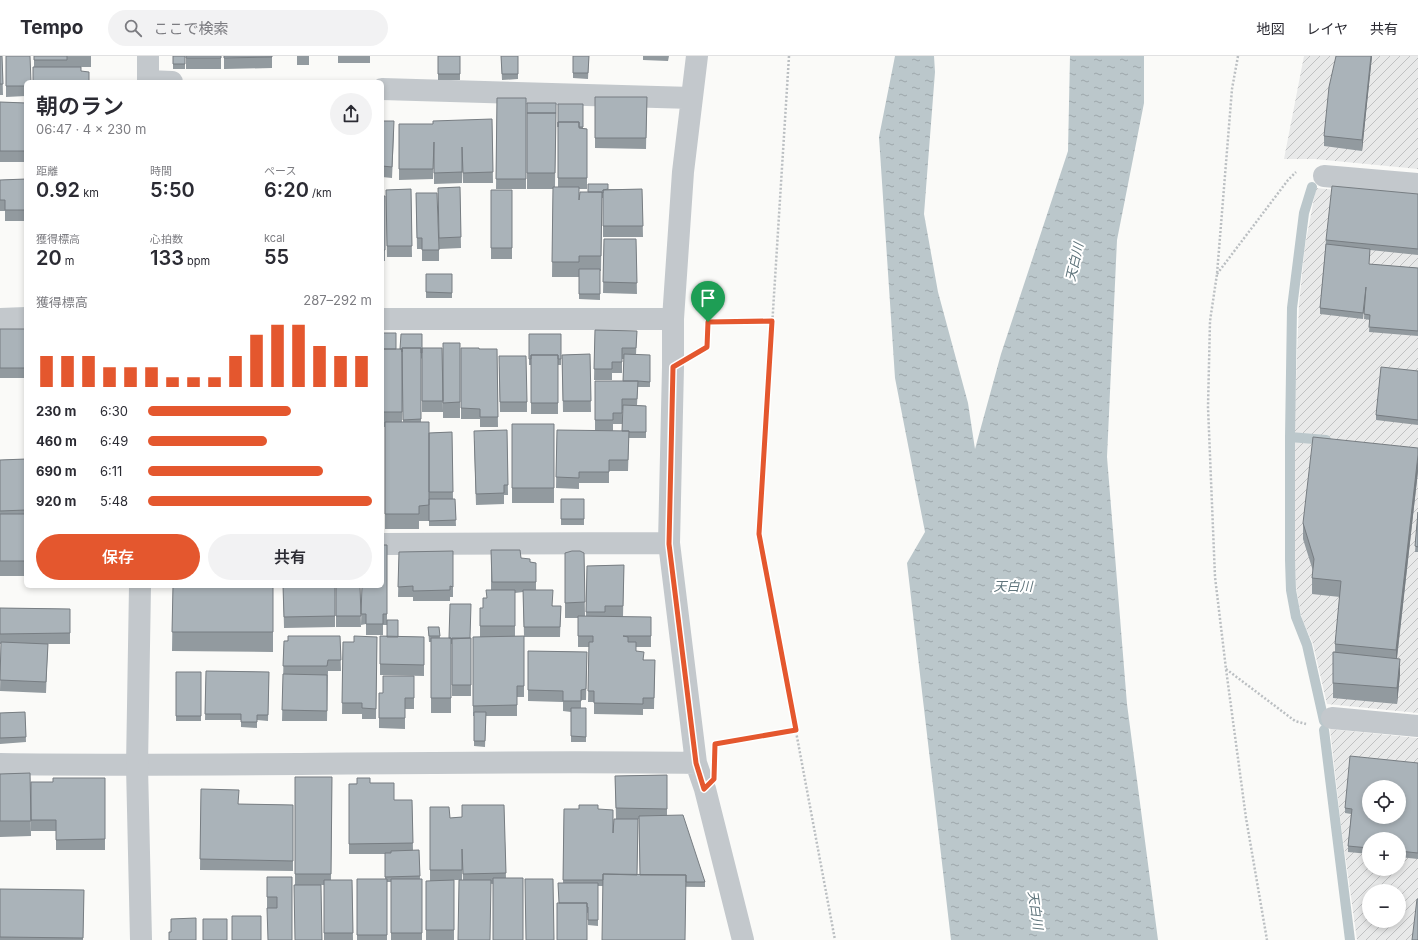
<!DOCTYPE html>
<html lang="ja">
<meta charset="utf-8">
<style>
body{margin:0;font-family:Inter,"Noto Sans JP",sans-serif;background:#f2f2f3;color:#2b2b33;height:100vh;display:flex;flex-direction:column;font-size:15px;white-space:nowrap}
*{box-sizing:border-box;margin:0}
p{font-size:13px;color:#7c7c81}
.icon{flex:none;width:22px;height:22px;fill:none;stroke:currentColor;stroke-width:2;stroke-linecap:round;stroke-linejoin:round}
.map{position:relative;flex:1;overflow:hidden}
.side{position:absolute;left:24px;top:24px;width:360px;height:508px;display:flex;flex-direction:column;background:#fff;border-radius:6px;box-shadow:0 2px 6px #0003}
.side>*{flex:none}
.tools{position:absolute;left:1362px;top:724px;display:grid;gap:8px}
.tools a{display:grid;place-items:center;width:44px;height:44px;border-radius:50%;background:#fff;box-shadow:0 2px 6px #0003;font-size:20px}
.pin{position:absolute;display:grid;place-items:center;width:34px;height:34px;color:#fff;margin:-41px -17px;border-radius:50% 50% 50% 0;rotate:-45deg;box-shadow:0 0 4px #0007}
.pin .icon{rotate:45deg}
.round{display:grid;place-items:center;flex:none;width:42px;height:42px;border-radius:21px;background:#f2f2f3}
.headline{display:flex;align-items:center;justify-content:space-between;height:68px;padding:0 12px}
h1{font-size:22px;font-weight:600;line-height:30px}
.metrics{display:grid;grid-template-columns:repeat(3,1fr);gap:6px;height:68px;padding:4px 12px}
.metrics div{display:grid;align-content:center}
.metrics b{font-size:20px;font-weight:600}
.metrics small{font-size:11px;font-weight:400}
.metrics p{font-size:11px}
.chart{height:112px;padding:8px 12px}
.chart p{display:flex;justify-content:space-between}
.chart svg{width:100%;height:72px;margin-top:4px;stroke:#e4572e;stroke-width:6}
.button{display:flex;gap:8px;margin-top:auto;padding:8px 12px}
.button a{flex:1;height:46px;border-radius:24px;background:#e4572e;color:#fff;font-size:16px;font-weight:600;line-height:46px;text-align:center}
.button a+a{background:#f2f2f3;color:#2b2b33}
ul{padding:0 12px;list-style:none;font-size:13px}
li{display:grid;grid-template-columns:64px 48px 1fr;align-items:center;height:30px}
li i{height:10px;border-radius:5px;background:#e4572e}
header{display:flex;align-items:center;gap:24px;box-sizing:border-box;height:56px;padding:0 20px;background:#fff;border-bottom:1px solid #e1e1e2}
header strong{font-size:19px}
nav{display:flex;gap:22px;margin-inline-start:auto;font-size:14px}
.search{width:280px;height:36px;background:#f2f2f3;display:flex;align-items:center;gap:10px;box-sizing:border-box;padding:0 14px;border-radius:22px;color:#7c7c81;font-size:15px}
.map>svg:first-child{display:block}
.industrial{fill:url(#industrial-furrows);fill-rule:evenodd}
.water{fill:url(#water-ripples)}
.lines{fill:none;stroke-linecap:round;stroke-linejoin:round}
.stream{stroke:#bbc7cb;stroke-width:10}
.path{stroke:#bbbfc2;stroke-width:2.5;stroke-dasharray:2 2;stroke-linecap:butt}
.minor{stroke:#c3c8cc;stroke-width:22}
.tertiary{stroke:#c3c8cc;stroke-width:22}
.wall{fill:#929a9f;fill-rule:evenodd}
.shaded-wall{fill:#777d82}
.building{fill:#aab3b9;stroke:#777d82;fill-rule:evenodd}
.route-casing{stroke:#fff;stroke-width:8}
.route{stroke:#e4572e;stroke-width:5}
.labels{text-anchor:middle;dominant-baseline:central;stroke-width:4;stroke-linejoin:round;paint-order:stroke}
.water-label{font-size:13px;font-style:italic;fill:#60757c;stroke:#fff}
</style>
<header>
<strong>Tempo</strong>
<div class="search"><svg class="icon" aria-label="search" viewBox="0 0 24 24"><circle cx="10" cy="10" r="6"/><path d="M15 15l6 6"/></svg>ここで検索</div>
<nav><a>地図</a><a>レイヤ</a><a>共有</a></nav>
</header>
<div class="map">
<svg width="1418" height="884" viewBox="0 0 1418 884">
<defs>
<pattern id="industrial-furrows" width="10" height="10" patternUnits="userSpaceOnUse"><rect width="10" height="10" fill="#e8e9e9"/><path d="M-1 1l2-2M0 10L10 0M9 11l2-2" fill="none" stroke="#c0c1c2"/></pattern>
<pattern id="water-ripples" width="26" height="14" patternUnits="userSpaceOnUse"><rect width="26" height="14" fill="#bbc7cb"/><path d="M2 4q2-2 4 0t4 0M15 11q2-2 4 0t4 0" fill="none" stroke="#9ca6aa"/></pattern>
</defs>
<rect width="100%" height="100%" fill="#fafaf8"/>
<path class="industrial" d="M1304 0H1418V113L1315 103H1284Z
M1316 132 1418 142V657L1327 648 1313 588 1302 563 1298 543 1296 530 1294 485 1295 350 1299 248 1305 190Z
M1330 673 1418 682V884H1357L1341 769ZM1369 731H1399V761H1369ZM1369 783H1399V813H1369ZM1369 835H1399V865H1369Z"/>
<path class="water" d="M895 0H934L935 16 924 158 938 236 968 347 975 393 1001 298 1068 95 1070 0H1144V47L1117 184 1107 401 1127 648 1158 884H951L907 507 925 476 895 322 879 81Z"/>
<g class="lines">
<path class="stream" d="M1312 131 1304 157 1292 252 1290 381V504L1291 534 1296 561 1307 589 1324 665
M1290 381 1326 384
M1324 674 1350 884"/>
<path class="path" d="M789 0 759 478 835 884
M1238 0 1232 33 1217 218 1210 265 1208 351 1215 521 1226 613 1246 762 1267 884
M1217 218 1288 124 1296 116
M701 294 707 291 708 265H772
M1226 613 1295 665 1306 668
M722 687 796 674"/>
<path class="minor" d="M697 0 683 116 673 263V311L669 487 696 707 705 733 743 884
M148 25 172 26
M382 33 692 42
M1324 120 1418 128
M0 263 26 262
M382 263H673
M382 488 669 487
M1332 662 1418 670
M0 708C232 711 464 704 696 707"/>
<path class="tertiary" d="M148 0V26
M140 530 137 710 141 884"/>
</g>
<path class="wall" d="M0 0H2L3 39H0Z
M6 0 26 26V40L6 41Z
M34 0H91V11H67L81 15 89 26 34 11Z
M173 0H185V13H173Z
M186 0H221V13H186Z
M224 0H272V12L224 13Z
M297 0H309V9H297Z
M338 0H370V7H338Z
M438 0H460V24H438Z
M501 0 518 18V23L502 24Z
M573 0H589L588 23 573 22Z
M643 0H669L668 5 643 4Z
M1372 0 1362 95 1324 90V80Z
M595 41H647L646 93 595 92Z
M497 42H526V133H496Z
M0 46 26 47V106H0Z
M527 47H556L555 131H558V48H583V72L587 73V133H579V144L588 136 608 133H642L643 181H603V142H602L601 215H600V244L579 243V215V221H552L553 133H527Z
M492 63 493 127H463L462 104V127L434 128V97L433 123 399 124V68H433Z
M382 65 394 76 392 122 382 121Z
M26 123V165H5V155H0V124Z
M460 131 461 192 439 193 438 132Z
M411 133 412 201H387L386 134Z
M491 134H512V203H491Z
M416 137 439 194V205H422V193H417Z
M1418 138V199L1370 194 1369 208 1418 212V280L1369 276 1370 264 1364 263 1365 244 1363 263 1320 258V252L1326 184Z
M382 140H385V205H382Z
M604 183H636L637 238 603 237Z
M426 218H452V242H426Z
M0 273H26V322H0Z
M595 274 637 275 636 299H650V331H638L637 349 646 350V382H629L628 415H609V427H579V433L556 432 557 374 595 375V325H623L624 303H622V317H612V324H594ZM622 354H623L622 375H613V368H622Z
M382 277 396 293 422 292H442L443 356H422V301V303L421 302V366H429V465H419V473H385V371H382ZM402 302 403 366H402Z
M529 278H561V309H558V358H531V309H529Z
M443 287H460V362H443Z
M461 292 479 293H497L498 371H480V363H461Z
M590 298 591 356H563L562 299Z
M499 310 527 346V356H500Z
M1418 315V369L1376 364V359Z
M512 368H554V447H512Z
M507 374 508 439H504V448L476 449 474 385Z
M452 376 453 443H455L456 470H429V377Z
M1418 392V415L1397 603 1400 618 1397 648 1333 642V596H1335V588L1340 541 1312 538V522L1313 515 1303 483V467Z
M26 403V520H0V404Z
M561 443H584V469H561Z
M1418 456V496H1415Z
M387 489V569H383V579H366V568L361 569 362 530Z
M491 494 521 502 530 506 536 507V534L553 550H561L560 581H524V641H517V660H486L485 691 474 690V660H473V581H480V552H483L491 534ZM523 536 524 580H515V537Z
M453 495V541H450V545H413V541H398L399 496Z
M565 497H584L585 560H586L587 510 624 509 623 561H651V591H636V595L644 604H655L654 653H643V659L594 658V646H588L589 591H578V562H565Z
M173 530H273V596L172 595Z
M283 530H335V571L284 572Z
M336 530H360L361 571H336Z
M0 552 70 553V588H48L46 637 0 635 1 588H0Z
M428 571H439L440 582H471V640H452V588H451V657H431V586H429Z
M340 580 341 615H328L327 665H282L284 585Z
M380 580 424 581V620L380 619Z
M377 581 376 663H362V658H342L343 586H354Z
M528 595 587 596 586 644H581V652H586V686H571V656L563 655V646L528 645Z
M206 615 269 616 268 665 257 664V672L241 671V664H205Z
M176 616H201V665H176Z
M414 620V653H405V673L379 672V637H383Z
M25 656 26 686 0 688V657Z
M1418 707V803L1399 801V783H1369V798L1348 796V790L1351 758 1345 757V752Z
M30 717 31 780 0 781V718Z
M667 719V760L705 826V831L598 830V870L588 869V857L559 847 563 827 564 753H598L613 776 616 763 615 720ZM638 763H639L640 819H637Z
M295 721H332L331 824H352L353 884H324V829H295Z
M105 722V794H56V775H31V726H53Z
M370 727 394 744H412L413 795 419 794 420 823H422V884H391V826H387V884H357V823H385V798H349V728Z
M201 733 239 748 293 749V815L200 814Z
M504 749 506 822 493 828 459 824H454V884H426V825H430V751L450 762 462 761ZM462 803 463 824H462Z
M267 821H292V884H268L277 852H267Z
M0 833 84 834 83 884H0Z"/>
<path class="shaded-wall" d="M1371 0H1372L1362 95V84Z
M1418 399V415L1396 609V594Z
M1400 603V618L1397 648V632Z"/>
<path class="building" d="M0 0H2L3 28H0Z
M6 0H30L31 26H26V30H6Z
M34 0H67V4H34Z
M173 0H185V8H173Z
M186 0H221V2H186Z
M224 0H272V1L224 2Z
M438 0H460V18H438Z
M501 0H518V18H502Z
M573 0H589L588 17H573Z
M1336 0H1371L1362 84 1324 80 1329 31Z
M33 11H81V15L89 16V26H33Z
M595 41H647L646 82H595Z
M497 42H526V123H496Z
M0 46 26 47V95H0Z
M527 47H556V57H527Z
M558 48H583V71H579V66H558V71Z
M527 57H556L555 117H527Z
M492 63 493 116 463 117 462 91V116L434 117V86L433 113H399V68H433V65Z
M382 65H394L392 111 382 110Z
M558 66H579V72L587 73V122H558Z
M26 123V154H5V144H0V124Z
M588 128H608V133L603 134V137H602V136H588Z
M1332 130 1418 138V193L1326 184Z
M460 131 461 181 439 182 438 132Z
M553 131H579V144L580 136H602L601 200H579V206H552Z
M411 133 412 190H387L386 134Z
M642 133 643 170H603V134Z
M491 134H512V192H491Z
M416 137H437L439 194H422V182H417Z
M382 140H385V194H382Z
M604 183H636L637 227 603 226Z
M1326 188 1370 193 1369 208 1418 212V275L1369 271 1370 259 1364 258 1366 231 1363 257 1320 252Z
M579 213H600V238H579Z
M426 218H452V237L426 236Z
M0 273H26V312H0Z
M595 274 637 275 636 292H622V306H612V313H594Z
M382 277H396V293H382Z
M401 278H422V297H421V292H402V296V293H400Z
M529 278H561V303H558V299H531V303H529Z
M443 287H460V346L443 347Z
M402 292H421V363L403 364Z
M422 292H442L443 345H422Z
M461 292H479V293H497L498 361H480V353L461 352Z
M382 293H402V356H382Z
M590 298 591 345H563L562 299Z
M624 298 650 299V326L638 325H623Z
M531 299H558V347H531Z
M499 300H526L527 346H500Z
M1381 311 1418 315V364L1376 359Z
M595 325H638L637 343H622V357H613V364H595Z
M623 349 646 350V376H629V375H622Z
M385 366H429V449L419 450V458H385Z
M512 368H554V432H512Z
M507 374 508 429H504V437L476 438 474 375Z
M557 374 629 375 628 404H609V416H579V422L556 421Z
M452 376 453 436H429V377Z
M1313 381 1418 392V399L1396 594 1335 588 1341 525 1312 522 1314 503 1303 467Z
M26 403V454L0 455V404Z
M429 443H455L456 464 429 465Z
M561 443H584V463H561Z
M1418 456V491L1415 490Z
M0 458H26V505H0Z
M382 489H387V558H383V568H366V558H361L362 530H382Z
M491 494H520L521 502 530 503V506L536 507V526H492Z
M453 495V531L450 530V534L413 535V530L398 531 399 496Z
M572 495H580L584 497 585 546 565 547V497Z
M624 509 623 550H605V556H586L587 510Z
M173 530H273V576H172Z
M283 530H335V560L284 561Z
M336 530H360L361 560H336Z
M486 534H515V570H480V552H483V542H487Z
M523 534H553L552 550H561L560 571H524Z
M450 548H471L470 582 451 583V582H449Z
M0 552 70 553V577L0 578Z
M578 560 651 561V580H623L628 581V586H636V595L644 596 643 604H655L654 642H643V648L594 647V635H588L589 586H593V580H578Z
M387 564H398V581H387Z
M428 571H439L440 580H429Z
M288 580H340L341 604H328L327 610H283L284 585H288Z
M354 580 377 581 376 653 362 652V647H342L343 586H354Z
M380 580 424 581V609L380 608Z
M524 580V630H517V649L473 650V581Z
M431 582H451V642H431Z
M452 582H471V629H452Z
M1 586 48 588 46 626 0 624Z
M528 595 587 596 586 633 581 634V645H563V635L528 634Z
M1333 596 1400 603 1397 632 1333 627Z
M206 615 269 616 268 659H257V666H241V658H205Z
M176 616H201V660H176Z
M283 618 327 619V655L282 654Z
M383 620H414V642H405V662H379V637H383Z
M571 652H586V681L571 680Z
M25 656 26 681 0 682V657Z
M474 656H486L485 685H474Z
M1350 700 1418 707V797L1399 795V783H1369V792L1348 790 1352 753 1345 752ZM1369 731H1399V761H1369Z
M30 717 31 765H0V718Z
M667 719V753L616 752 615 720Z
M295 721H332L331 818H295Z
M53 722H105V783L56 784V764H31V726H53Z
M357 722H370V727H394V744H412L413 787 349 788V728H357Z
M201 733 239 734 238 748 293 749V805L200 803Z
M462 749H504L506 817 463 818 462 793V814H430V751H449L450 762 462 761Z
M579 749H598V753L613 754V777L614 763H638L637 819 603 818V824H563L564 753H579Z
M683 759 705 826H686V819H640L639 760Z
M419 794 420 820 385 821V797H391V795Z
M603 818 686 819 685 884H602Z
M267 821H292V884H268L267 852H277V841H267Z
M493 822H523V884H493Z
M357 823H387V879H357Z
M391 823H422V877H391Z
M525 823H553L554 884H526Z
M324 824H352L353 877H324Z
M454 824V874H426V825Z
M459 824H491L490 884H458Z
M558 827H598V864H588V851H587V847H559Z
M294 829H321L322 884H295Z
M0 833 84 834 83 882 0 881Z
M1417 843H1418V884H1412Z
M557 847H587V884H557Z
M232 860H261V884H232Z
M196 862V884H169V876H171V863Z
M203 863H227V884H203Z"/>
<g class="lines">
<g class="route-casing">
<path id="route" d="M772 265 759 478 796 674 715 688 714 723 704 733 696 707 669 488 673 311 707 291 708 266Z"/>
</g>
<use href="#route" class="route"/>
</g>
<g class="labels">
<g class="water-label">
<text transform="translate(1074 206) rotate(-77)">天白川</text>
<text x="1013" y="530">天白川</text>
<text transform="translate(1036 854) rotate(82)">天白川</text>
</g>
</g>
</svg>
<div class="tools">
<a><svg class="icon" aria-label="locate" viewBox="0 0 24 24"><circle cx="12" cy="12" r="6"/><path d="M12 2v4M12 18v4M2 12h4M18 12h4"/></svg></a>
<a>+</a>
<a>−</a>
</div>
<div class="pin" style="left:708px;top:266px;background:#1e9e55"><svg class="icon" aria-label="arrive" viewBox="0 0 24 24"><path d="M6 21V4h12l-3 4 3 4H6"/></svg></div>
<section class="side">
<div class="headline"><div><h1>朝のラン</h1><p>06:47 · 4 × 230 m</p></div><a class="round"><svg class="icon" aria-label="share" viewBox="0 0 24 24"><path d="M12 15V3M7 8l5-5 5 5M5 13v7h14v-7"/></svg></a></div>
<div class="metrics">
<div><p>距離</p><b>0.92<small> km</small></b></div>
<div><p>時間</p><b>5:50</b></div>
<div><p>ペース</p><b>6:20<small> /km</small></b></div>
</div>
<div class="metrics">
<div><p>獲得標高</p><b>20<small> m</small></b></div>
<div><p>心拍数</p><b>133<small> bpm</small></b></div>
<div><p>kcal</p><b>55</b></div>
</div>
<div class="chart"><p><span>獲得標高</span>287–292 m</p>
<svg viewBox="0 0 160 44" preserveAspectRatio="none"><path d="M5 44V25M15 44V25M25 44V25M35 44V32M45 44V32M55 44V32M65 44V38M75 44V38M85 44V38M95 44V25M105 44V12M115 44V6M125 44V6M135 44V19M145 44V25M155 44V25"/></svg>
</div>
<ul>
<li><b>230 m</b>6:30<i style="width:64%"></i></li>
<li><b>460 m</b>6:49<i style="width:53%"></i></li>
<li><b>690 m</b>6:11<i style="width:78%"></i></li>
<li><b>920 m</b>5:48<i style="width:100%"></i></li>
</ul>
<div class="button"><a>保存</a><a>共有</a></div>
</section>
</div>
